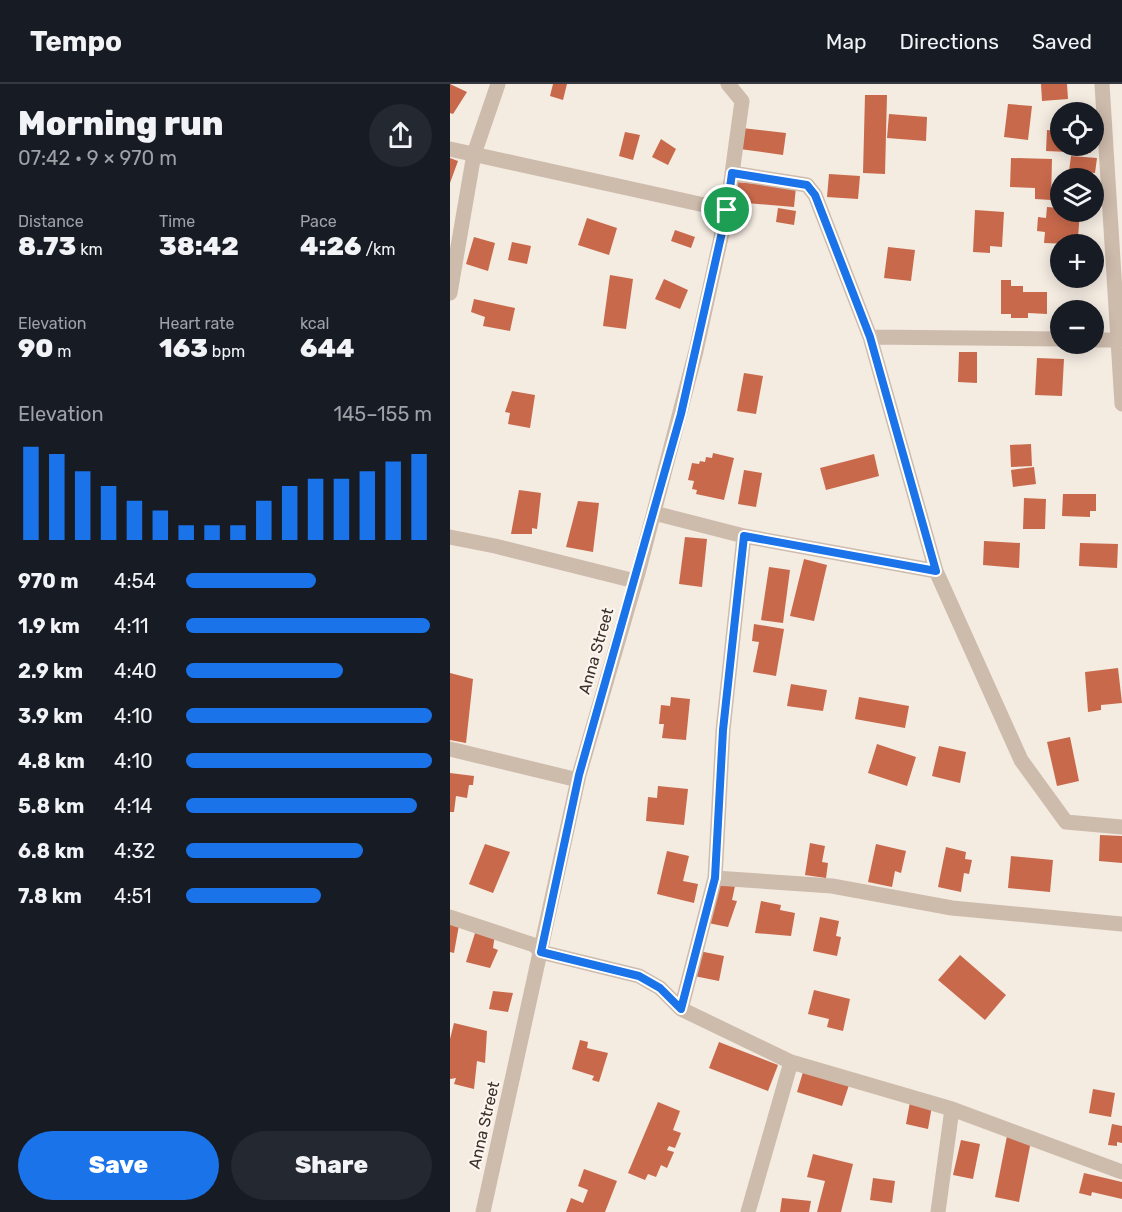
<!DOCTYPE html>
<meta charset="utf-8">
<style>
body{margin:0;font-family:Rubik,sans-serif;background:#242831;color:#f1f3f6;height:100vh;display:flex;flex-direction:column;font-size:22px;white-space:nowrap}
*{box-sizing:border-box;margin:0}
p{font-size:20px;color:#9ea1a6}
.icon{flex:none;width:33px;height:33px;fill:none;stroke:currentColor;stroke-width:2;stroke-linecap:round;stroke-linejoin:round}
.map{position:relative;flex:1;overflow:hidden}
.details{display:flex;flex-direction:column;background:#171b24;width:450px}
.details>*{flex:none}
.fabs{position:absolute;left:600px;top:18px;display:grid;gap:12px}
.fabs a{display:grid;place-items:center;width:54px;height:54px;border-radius:50%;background:#171b24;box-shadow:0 3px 15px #0003;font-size:30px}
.pin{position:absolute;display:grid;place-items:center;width:51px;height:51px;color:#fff;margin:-26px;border:3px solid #fff;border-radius:50%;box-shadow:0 2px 6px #0007}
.round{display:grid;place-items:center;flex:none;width:63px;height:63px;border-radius:32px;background:#242831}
.summary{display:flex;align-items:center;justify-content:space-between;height:102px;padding:0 18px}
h1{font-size:33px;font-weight:800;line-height:45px}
.figures{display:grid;grid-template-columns:repeat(3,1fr);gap:9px;height:102px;padding:6px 18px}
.figures div{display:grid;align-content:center}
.figures b{font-size:26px;font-weight:800}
.figures small{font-size:16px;font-weight:400}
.figures p{font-size:16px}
.chart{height:168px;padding:12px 18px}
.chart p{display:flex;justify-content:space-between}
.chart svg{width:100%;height:108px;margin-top:6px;stroke:#1a73e8;stroke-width:6}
.cta{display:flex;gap:12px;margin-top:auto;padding:12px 18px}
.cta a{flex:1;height:69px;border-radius:36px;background:#1a73e8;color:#fff;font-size:24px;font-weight:800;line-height:69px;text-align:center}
.cta a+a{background:#242831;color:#f1f3f6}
ul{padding:0 18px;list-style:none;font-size:20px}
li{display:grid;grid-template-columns:96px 72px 1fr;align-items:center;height:45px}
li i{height:15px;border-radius:8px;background:#1a73e8}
header{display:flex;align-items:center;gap:36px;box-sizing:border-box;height:84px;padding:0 30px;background:#171b24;border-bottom:2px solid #363941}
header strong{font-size:28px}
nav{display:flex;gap:33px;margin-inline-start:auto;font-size:21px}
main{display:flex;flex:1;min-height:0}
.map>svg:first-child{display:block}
.building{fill:#c8694b}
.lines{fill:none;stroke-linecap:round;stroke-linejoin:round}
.minor{stroke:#cdbbac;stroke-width:15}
.route-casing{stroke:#fff;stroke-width:12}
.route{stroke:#1a73e8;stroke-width:8}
.labels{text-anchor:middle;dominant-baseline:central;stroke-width:4.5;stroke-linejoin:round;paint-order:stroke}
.street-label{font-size:16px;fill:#3b302b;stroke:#fbf5ee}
</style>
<header>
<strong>Tempo</strong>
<nav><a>Map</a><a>Directions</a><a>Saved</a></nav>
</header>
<main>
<section class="details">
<div class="summary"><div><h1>Morning run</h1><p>07:42 · 9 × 970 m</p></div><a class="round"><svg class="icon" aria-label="share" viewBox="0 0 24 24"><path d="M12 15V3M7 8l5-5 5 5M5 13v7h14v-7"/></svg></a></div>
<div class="figures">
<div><p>Distance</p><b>8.73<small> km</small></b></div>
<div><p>Time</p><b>38:42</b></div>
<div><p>Pace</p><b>4:26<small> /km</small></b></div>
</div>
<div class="figures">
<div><p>Elevation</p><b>90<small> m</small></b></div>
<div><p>Heart rate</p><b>163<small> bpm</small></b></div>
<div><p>kcal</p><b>644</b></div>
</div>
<div class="chart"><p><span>Elevation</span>145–155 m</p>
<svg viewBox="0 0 160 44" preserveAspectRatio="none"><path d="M5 44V6M15 44V9M25 44V16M35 44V22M45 44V28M55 44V32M65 44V38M75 44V38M85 44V38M95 44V28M105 44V22M115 44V19M125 44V19M135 44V16M145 44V12M155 44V9"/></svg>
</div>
<ul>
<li><b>970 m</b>4:54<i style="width:53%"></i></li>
<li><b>1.9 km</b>4:11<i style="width:99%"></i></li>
<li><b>2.9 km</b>4:40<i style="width:64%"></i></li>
<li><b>3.9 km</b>4:10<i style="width:100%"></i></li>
<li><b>4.8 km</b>4:10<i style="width:100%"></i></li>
<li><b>5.8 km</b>4:14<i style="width:94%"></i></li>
<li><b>6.8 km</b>4:32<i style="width:72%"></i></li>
<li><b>7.8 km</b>4:51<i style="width:55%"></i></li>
</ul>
<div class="cta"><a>Save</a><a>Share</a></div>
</section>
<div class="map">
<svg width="672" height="1128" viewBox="0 0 672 1128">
<rect width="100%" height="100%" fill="#f4ebe1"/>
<path class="building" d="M0 0 17 8 3 30 0 29Z
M103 0H117L113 16 100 12Z
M591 0H617L618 15 592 17Z
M415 11H437L435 90 413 89Z
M558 20 582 22 578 56 554 53Z
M439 30 477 33 476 57 437 54Z
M292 44 336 49 333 71 290 65Z
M597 46 610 47V62H641V69L596 67Z
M175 48 190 51 183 76 169 72Z
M211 55 226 65 218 81 202 73Z
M621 72 647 74 645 89 619 87Z
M0 74 8 77 0 99Z
M561 74 602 75 601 116 585 115V104L560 103Z
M379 90 410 92 408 115 377 113Z
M285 98 346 103 344 123 296 119V115L284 114Z
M597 123 610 124V128H630L628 153 621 152 620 160 594 159 595 148 587 147 588 133 596 134Z
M328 124 346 127 344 141 326 138Z
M525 126 554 128 552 163 540 162V169L523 168Z
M137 134 167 144 159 171 128 161Z
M225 146 245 153 241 164 221 157Z
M24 153 45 159 38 187 16 180Z
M62 158 81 162 77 180 58 176Z
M438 163 465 166 461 197 434 194Z
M160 191 183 195 176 245 153 242Z
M214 195 238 206 230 225 205 215Z
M551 196H561V202H573V208H597V230L578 229V234H561V230H551Z
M24 215 65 224 60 247 33 242 35 233 21 228Z
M509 268H527V299L508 298Z
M587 274 614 275 612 312 585 311Z
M294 289 313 292 306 330 287 327Z
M62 307 85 311 80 344 58 340 60 329 55 328Z
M581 360 582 382 561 383 560 361Z
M263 369 284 374 274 416 246 410 247 406 242 405 244 397 238 396 242 379 249 380 250 377 255 378 256 373 262 374Z
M424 370 429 392 376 406 370 384Z
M584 383 586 400 563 403 561 386Z
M294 386 312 389 306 423 288 420Z
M69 406 91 409 87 445 82 444V450H61Z
M613 410H646V427H640V433L612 432Z
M574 414 596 415 595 445H573Z
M128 417 149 419 143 468 116 463Z
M235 453 257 455 252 503 229 500Z
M534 457 570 459 569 484 533 481Z
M630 459 668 460 667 484 629 482Z
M354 475 377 481 364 537 340 532Z
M319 483 340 486 333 539 311 536Z
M304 540 334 545 326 592 303 588 309 558 302 557Z
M668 584 672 619 651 621V626L638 628 635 588Z
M0 589 23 595 16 659 0 656Z
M341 600 377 606 373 627 337 622Z
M221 613 240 615 236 656 212 654 214 640H209L211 621 220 622Z
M409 613 459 622 455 644 405 635Z
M620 653 629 697 607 702 597 658Z
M427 660 466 673 457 702 418 689Z
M489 662 516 668 510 699 482 692Z
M0 689 24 692 23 701H19L17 714 6 712 4 728H0Z
M208 702 238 705 234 741 196 737 198 713 207 714Z
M650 751 672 752V779L649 777Z
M360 759 375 762 372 778 378 779 376 794 355 791Z
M35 760 60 768 43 809 19 800Z
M426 760 456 767 451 789 445 787 442 803 418 798Z
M496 763 516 768 515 775 522 776 519 790 514 789 511 808 488 803Z
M217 767 239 772 233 797 248 800 244 819 207 810Z
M561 772 603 776 600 808 558 804Z
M267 798 285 802 282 816 287 817 278 843 258 839Z
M311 817 331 821 330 826 345 829 341 852 305 849Z
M370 833 389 837 386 852 391 853 387 872 363 867Z
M0 839 9 841 4 869 0 868Z
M25 849 45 850 43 864 48 866 40 884 16 878Z
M249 867 274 872 269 897 244 892Z
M510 871 556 911 535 936 488 896Z
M364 906 400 915 393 947 377 943 379 935 358 930Z
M43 907 63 909 58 928 39 925Z
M4 939 37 947 35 979 27 977 24 1005 4 1000 6 994 0 995V955Z
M130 956 138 958 137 964 158 969 149 998 142 996 144 992 122 985Z
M269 958 328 981 318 1007 259 984Z
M353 988 399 1001 392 1022 347 1008Z
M643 1005 665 1009 661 1033 639 1029Z
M208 1018 230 1027 223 1046 231 1049 225 1064 219 1062 217 1066 224 1068 217 1084 211 1081 206 1093 198 1090 195 1096 178 1089Z
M460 1018 482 1022 478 1045 456 1040Z
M662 1040 672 1042V1059L667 1058V1062L658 1061Z
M557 1052 581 1057 569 1118 545 1113Z
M511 1056 530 1060 523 1095 503 1091Z
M363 1070 403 1080 391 1128H367L375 1097 357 1093Z
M134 1085 167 1097 155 1128H116L121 1114 133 1119 138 1106 128 1102Z
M634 1089 672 1098V1115L642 1108 641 1112 629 1109Z
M423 1094 445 1097 442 1119 420 1116Z
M332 1114 361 1117 359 1128H330Z"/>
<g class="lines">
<path class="minor" d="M652 0 672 320
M0 65 277 126
M282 89 357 101 365 111 420 253 486 487 571 676 616 738 672 743
M0 209 24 70 48 0
M420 253 610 255
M644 256H669
M204 429 294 452 486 487
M0 453 45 462 185 497
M0 665 128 696
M265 794 382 802 502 824 672 840
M0 833 84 861 91 868 189 892 210 904 231 925 341 978 502 1025 672 1088
M231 925 265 794 273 646 294 452
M33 1128 129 691 188 489 246 267 277 126 292 17 278 0
M298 1128 341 978
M488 1128 502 1025"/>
</g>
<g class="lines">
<g class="route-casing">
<path id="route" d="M282 89 357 101 365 111 420 253 486 487 294 452 273 646 265 794 231 925 210 904 189 892 91 868 129 691 231 330 277 126Z"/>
</g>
<use href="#route" class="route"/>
</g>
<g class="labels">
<g class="street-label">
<text transform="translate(146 567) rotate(-74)">Anna Street</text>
<text transform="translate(34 1041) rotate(-77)">Anna Street</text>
</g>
</g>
</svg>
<div class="fabs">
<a><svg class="icon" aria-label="locate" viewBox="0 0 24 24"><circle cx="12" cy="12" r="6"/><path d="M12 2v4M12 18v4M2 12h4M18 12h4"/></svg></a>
<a><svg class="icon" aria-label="layers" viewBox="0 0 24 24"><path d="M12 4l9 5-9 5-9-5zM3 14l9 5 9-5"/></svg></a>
<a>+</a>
<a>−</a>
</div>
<div class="pin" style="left:277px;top:126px;background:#1e9e55"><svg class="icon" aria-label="arrive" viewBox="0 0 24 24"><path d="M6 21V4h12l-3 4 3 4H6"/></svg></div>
</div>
</main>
